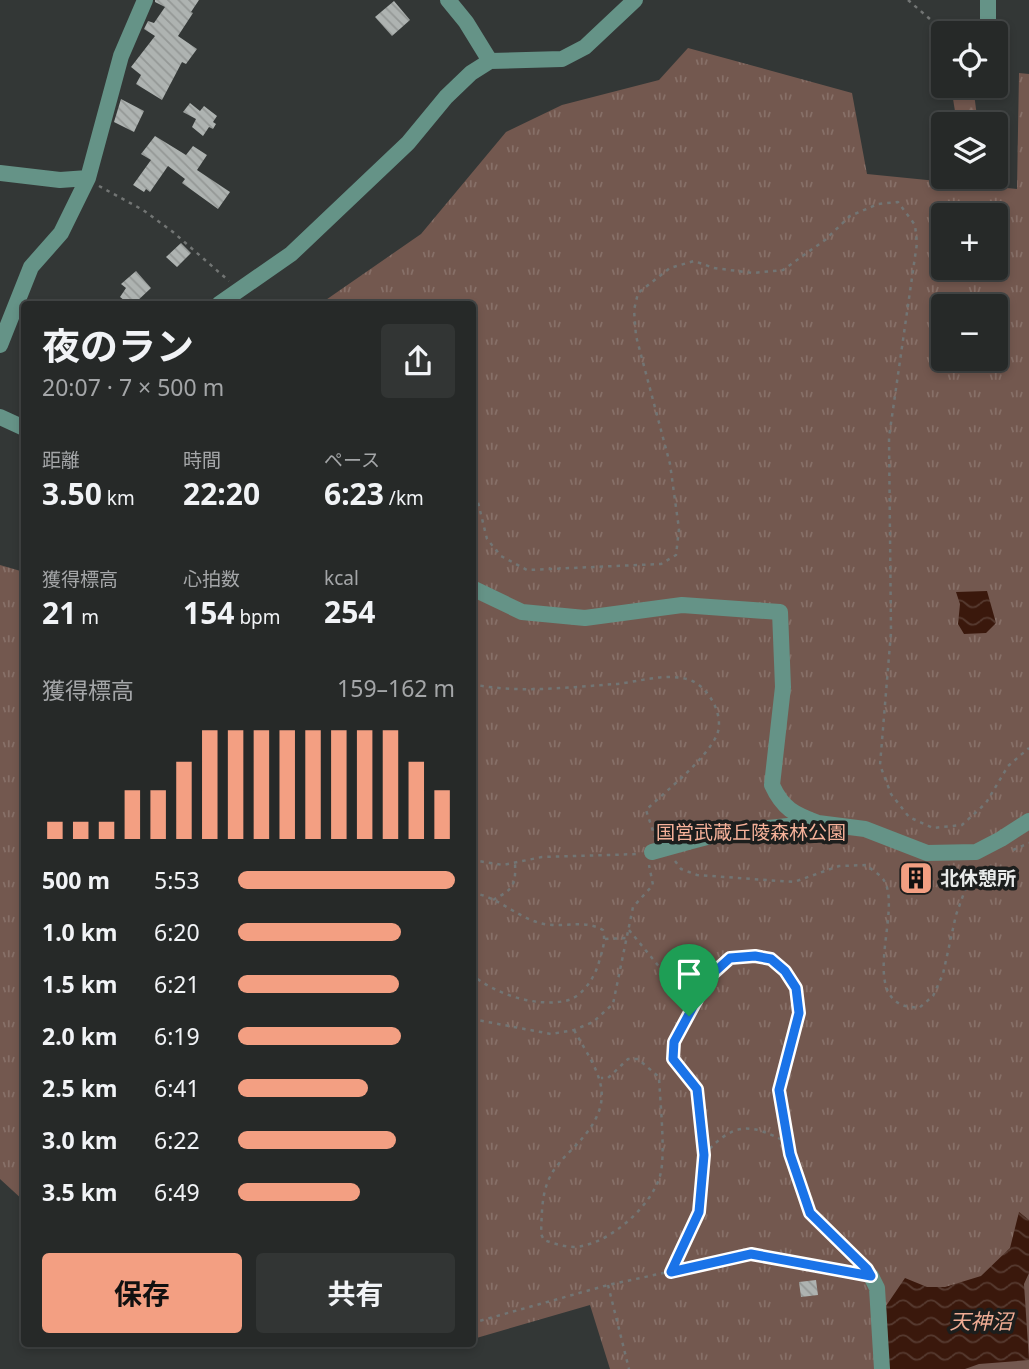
<!DOCTYPE html>
<html lang="ja">
<meta charset="utf-8">
<style>
body{margin:0;font-family:"Noto Sans","Noto Sans JP",sans-serif;background:#323534;color:#f1f3f6;height:100vh;display:flex;flex-direction:column;font-size:26px;white-space:nowrap}
*{box-sizing:border-box;margin:0}
p{font-size:23px;color:#a4a6a8}
.icon{flex:none;width:38px;height:38px;fill:none;stroke:currentColor;stroke-width:2;stroke-linecap:round;stroke-linejoin:round}
.map{position:relative;flex:1;overflow:hidden}
.details{position:absolute;left:21px;top:301px;width:455px;height:1046px;display:flex;flex-direction:column;background:#262928;border-radius:7px;box-shadow:0 4px 10px #0003,0 0 0 2px #424545}
.details>*{flex:none}
.fabs{position:absolute;left:931px;top:21px;display:grid;gap:14px}
.fabs a{display:grid;place-items:center;width:77px;height:77px;border-radius:7px;background:#262928;box-shadow:0 4px 10px #0003,0 0 0 2px #424545;font-size:35px}
.pin{position:absolute;display:grid;place-items:center;width:60px;height:60px;color:#fff;margin:-72px -30px;border-radius:50% 50% 50% 0;rotate:-45deg;box-shadow:0 0 7px #0007}
.pin .icon{rotate:45deg}
.round{display:grid;place-items:center;flex:none;width:74px;height:74px;border-radius:7px;background:#323534}
.summary{display:flex;align-items:center;justify-content:space-between;height:119px;padding:0 21px}
h1{font-size:38px;font-weight:700;line-height:52px}
.metrics{display:grid;grid-template-columns:repeat(3,1fr);gap:10px;height:119px;padding:7px 21px}
.metrics div{display:grid;align-content:center}
.metrics b{font-size:30px;font-weight:700}
.metrics small{font-size:19px;font-weight:400}
.metrics p{font-size:19px}
.chart{height:196px;padding:14px 21px}
.chart p{display:flex;justify-content:space-between}
.chart svg{width:100%;height:126px;margin-top:7px;stroke:#f39f82;stroke-width:6}
.button{display:flex;gap:14px;margin-top:auto;padding:14px 21px}
.button a{flex:1;height:80px;border-radius:7px;background:#f39f82;color:#111;font-size:28px;font-weight:700;line-height:80px;text-align:center}
.button a+a{background:#323534;color:#f1f3f6}
ul{padding:0 21px;list-style:none;font-size:23px}
li{display:grid;grid-template-columns:112px 84px 1fr;align-items:center;height:52px}
li i{height:18px;border-radius:9px;background:#f39f82}
.map>svg:first-child{display:block}
.forest{fill:url(#forest-firs)}
.park{fill:url(#park-tufts);fill-rule:evenodd}
.water{fill:url(#water-waves)}
.building{fill:url(#building-back-hatch)}
.lines{fill:none;stroke-linecap:round;stroke-linejoin:round}
.path{stroke:#727574;stroke-width:2.5;stroke-dasharray:3.5 5;stroke-linecap:butt}
.minor{stroke:#659387;stroke-width:16}
.minor-bridge{stroke:#659387;stroke-width:16}
.route-casing{stroke:#fff;stroke-width:14}
.route{stroke:#1a73e8;stroke-width:9}
.labels{text-anchor:middle;dominant-baseline:central;stroke-width:7;stroke-linejoin:round;paint-order:stroke}
.park-label{font-size:19px;fill:#f7b29a;stroke:#1c1e1d}
.poi-label{font-size:19px;font-weight:bold;fill:#e8ebea;stroke:#1c1e1d;text-anchor:start}
.water-label{font-size:21px;font-style:italic;fill:#f0ac94;stroke:#1c1e1d}
</style>
<div class="map">
<svg width="1029" height="1369" viewBox="0 0 1029 1369">
<defs>
<pattern id="forest-firs" width="22" height="20" patternUnits="userSpaceOnUse" patternTransform="scale(1.75)"><rect width="22" height="20" fill="#73584f"/><path d="M5 1l3.5 6h-7zM16 11l3.5 6h-7z" fill="#877068"/></pattern>
<pattern id="park-tufts" width="24" height="20" patternUnits="userSpaceOnUse" patternTransform="scale(1.75)"><rect width="24" height="20" fill="#73584f"/><path d="M3 7l-1-3M5 7V3M7 7l1-3M15 17l-1-3M17 17v-4M19 17l1-3" fill="none" stroke="#877068"/></pattern>
<pattern id="water-waves" width="16" height="10" patternUnits="userSpaceOnUse" patternTransform="scale(1.75)"><rect width="16" height="10" fill="#3a180c"/><path d="M0 5q4-4 8 0t8 0" fill="none" stroke="#563a30"/></pattern>
<pattern id="building-back-hatch" width="6" height="6" patternUnits="userSpaceOnUse" patternTransform="scale(1.75)"><rect width="6" height="6" fill="#aeb3b1"/><path d="M-1 5l2 2M0 0l6 6M5-1l2 2" fill="none" stroke="#949896"/></pattern>
</defs>
<rect width="100%" height="100%" fill="#333736"/>
<path class="forest" d="M951 86H973L978 124H957Z"/>
<path class="park" d="M688 48 852 93 867 174 1017 189 1019 73 1029 74V1369H610L590 1305 473 1339 472 304H320L421 234 506 132 562 105 659 80ZM943 215H996V268H943ZM943 306H996V359H943Z
M0 565 24 572V1201L0 1179Z"/>
<path class="water" d="M987 591 996 623 986 633 964 634 958 624 960 604 956 592Z
M1019 1212 1029 1220V1273L1024 1284 1029 1360 979 1364 965 1369H889L886 1306 905 1278 927 1287H945L981 1276 1010 1248Z"/>
<path class="building" d="M155 0H199L191 12 193 13 178 36 197 49 186 64 182 62 162 100 136 84 141 75 131 67 155 36 144 29 148 21 154 23 165 7 155 2Z
M394 1 410 20 392 36 375 17Z
M121 99 144 111 134 132 114 122Z
M190 103 200 111 204 106 217 116 213 122 216 124 213 129 209 127 203 136 192 127 196 119 183 112Z
M155 136 186 155 193 146 207 155 197 170 230 192 218 209 182 183 185 179 168 166 150 192 146 189 144 192 133 185 151 160 141 154Z
M181 243 191 253 177 267 166 257Z
M136 271 151 288 134 304H129L120 297 126 288 121 284Z
M816 1280 818 1295 801 1297 799 1282Z"/>
<g class="lines">
<path class="path" d="M908 0 946 33
M99 186 143 210 173 232 229 281
M472 478 487 539 501 556 527 570 661 564 676 555 679 529 670 464 636 336 634 310 638 293 670 268 694 261 714 268 753 273 783 270 825 240 850 216 878 204 898 202 915 225 917 243 889 437 891 632 880 765 891 794 909 817 933 828 962 825 986 803 1008 766 1029 748
M472 684C518 694 570 687 616 684 639 682 666 672 690 680 709 687 726 717 716 737 702 763 668 789 646 810L655 837
M1013 850 1029 843
M472 860 503 865 542 857 639 854
M675 861 681 869 697 875 794 882 839 866 866 865C871 869 879 874 883 879 903 906 862 988 902 1005 907 1007 914 1007 919 1008L933 996 943 974 956 915 969 879 982 866
M472 893C498 896 518 919 544 924 565 928 584 919 603 930 606 942 602 951 599 962 595 977 582 998 565 1001 534 1007 496 994 472 975
M493 900C513 889 516 886 515 863
M629 930 675 986 672 993 689 1016
M605 939 626 938
M472 1019 551 1034 574 1030 593 1022 613 1004 633 907 653 885 649 865
M574 1030C599 1074 619 1098 579 1142 570 1152 557 1163 551 1175 541 1193 542 1214 541 1234L544 1240C555 1244 570 1249 582 1246 613 1240 651 1206 660 1176 666 1156 660 1101 659 1077L638 1059H628L608 1078H601
M704 1155C734 1121 750 1123 788 1143
M671 1272 699 1212 704 1155 697 1089 673 1059 674 1042 709 977 730 958 755 956 770 959 785 971 796 988 799 1013 779 1090 790 1154 810 1213 863 1265
M608 1285 629 1369
M472 1323 608 1285 751 1254 858 1274"/>
<path class="minor" d="M448 0 466 22 490 61
M988 0V33
M0 173 60 180 88 178
M219 304 291 254 408 143 446 97 471 73 490 61 562 59 585 47 635 0
M0 345 31 267 61 233 88 178 121 56 145 0
M0 417 24 428
M472 588 522 612 585 618 682 605 780 612 783 687 772 785C783 809 794 814 818 823
M688 842 726 832 818 823 865 829 927 853 976 852 1001 839 1029 821
M871 1276 877 1288 882 1369"/>
<path class="minor-bridge" d="M652 852 688 842"/>
</g>
<g class="lines">
<g class="route-casing">
<path id="route" d="M755 956 771 959 785 971 796 988 799 1013 779 1090 790 1154 810 1213 867 1269 871 1276 751 1254 671 1272 699 1212 704 1155 697 1089 673 1059 674 1042 709 977 730 958Z"/>
</g>
<use href="#route" class="route"/>
</g>
<defs>
<g id="building-square" transform="scale(1.75)"><rect x="-9" y="-9" width="18" height="18" rx="4" fill="#f39f82" stroke="#1c1e1d"/><path d="M-4-6H4V6H1V3H-1V6H-4ZM-2.5-4.3h1.7v1.8h-1.7ZM.8-4.3h1.7v1.8H.8ZM-2.5-1h1.7V.8h-1.7ZM.8-1h1.7V.8H.8Z" fill="#111"/></g>
</defs>
<g fill-rule="evenodd">
<use href="#building-square" x="916" y="878"/>
</g>
<g class="labels">
<g class="park-label">
<text x="751" y="832">国営武蔵丘陵森林公園</text>
</g>
<g class="poi-label">
<text x="940" y="878">北休憩所</text>
</g>
<g class="water-label">
<text x="981" y="1321">天神沼</text>
</g>
</g>
</svg>
<div class="fabs">
<a><svg class="icon" aria-label="locate" viewBox="0 0 24 24"><circle cx="12" cy="12" r="6"/><path d="M12 2v4M12 18v4M2 12h4M18 12h4"/></svg></a>
<a><svg class="icon" aria-label="layers" viewBox="0 0 24 24"><path d="M12 4l9 5-9 5-9-5zM3 14l9 5 9-5"/></svg></a>
<a>+</a>
<a>−</a>
</div>
<div class="pin" style="left:689px;top:1016px;background:#1e9e55"><svg class="icon" aria-label="arrive" viewBox="0 0 24 24"><path d="M6 21V4h12l-3 4 3 4H6"/></svg></div>
<section class="details">
<div class="summary"><div><h1>夜のラン</h1><p>20:07 · 7 × 500 m</p></div><a class="round"><svg class="icon" aria-label="share" viewBox="0 0 24 24"><path d="M12 15V3M7 8l5-5 5 5M5 13v7h14v-7"/></svg></a></div>
<div class="metrics">
<div><p>距離</p><b>3.50<small> km</small></b></div>
<div><p>時間</p><b>22:20</b></div>
<div><p>ペース</p><b>6:23<small> /km</small></b></div>
</div>
<div class="metrics">
<div><p>獲得標高</p><b>21<small> m</small></b></div>
<div><p>心拍数</p><b>154<small> bpm</small></b></div>
<div><p>kcal</p><b>254</b></div>
</div>
<div class="chart"><p><span>獲得標高</span>159–162 m</p>
<svg viewBox="0 0 160 44" preserveAspectRatio="none"><path d="M5 44V38M15 44V38M25 44V38M35 44V27M45 44V27M55 44V17M65 44V6M75 44V6M85 44V6M95 44V6M105 44V6M115 44V6M125 44V6M135 44V6M145 44V17M155 44V27"/></svg>
</div>
<ul>
<li><b>500 m</b>5:53<i style="width:100%"></i></li>
<li><b>1.0 km</b>6:20<i style="width:75%"></i></li>
<li><b>1.5 km</b>6:21<i style="width:74%"></i></li>
<li><b>2.0 km</b>6:19<i style="width:75%"></i></li>
<li><b>2.5 km</b>6:41<i style="width:60%"></i></li>
<li><b>3.0 km</b>6:22<i style="width:73%"></i></li>
<li><b>3.5 km</b>6:49<i style="width:56%"></i></li>
</ul>
<div class="button"><a>保存</a><a>共有</a></div>
</section>
</div>
